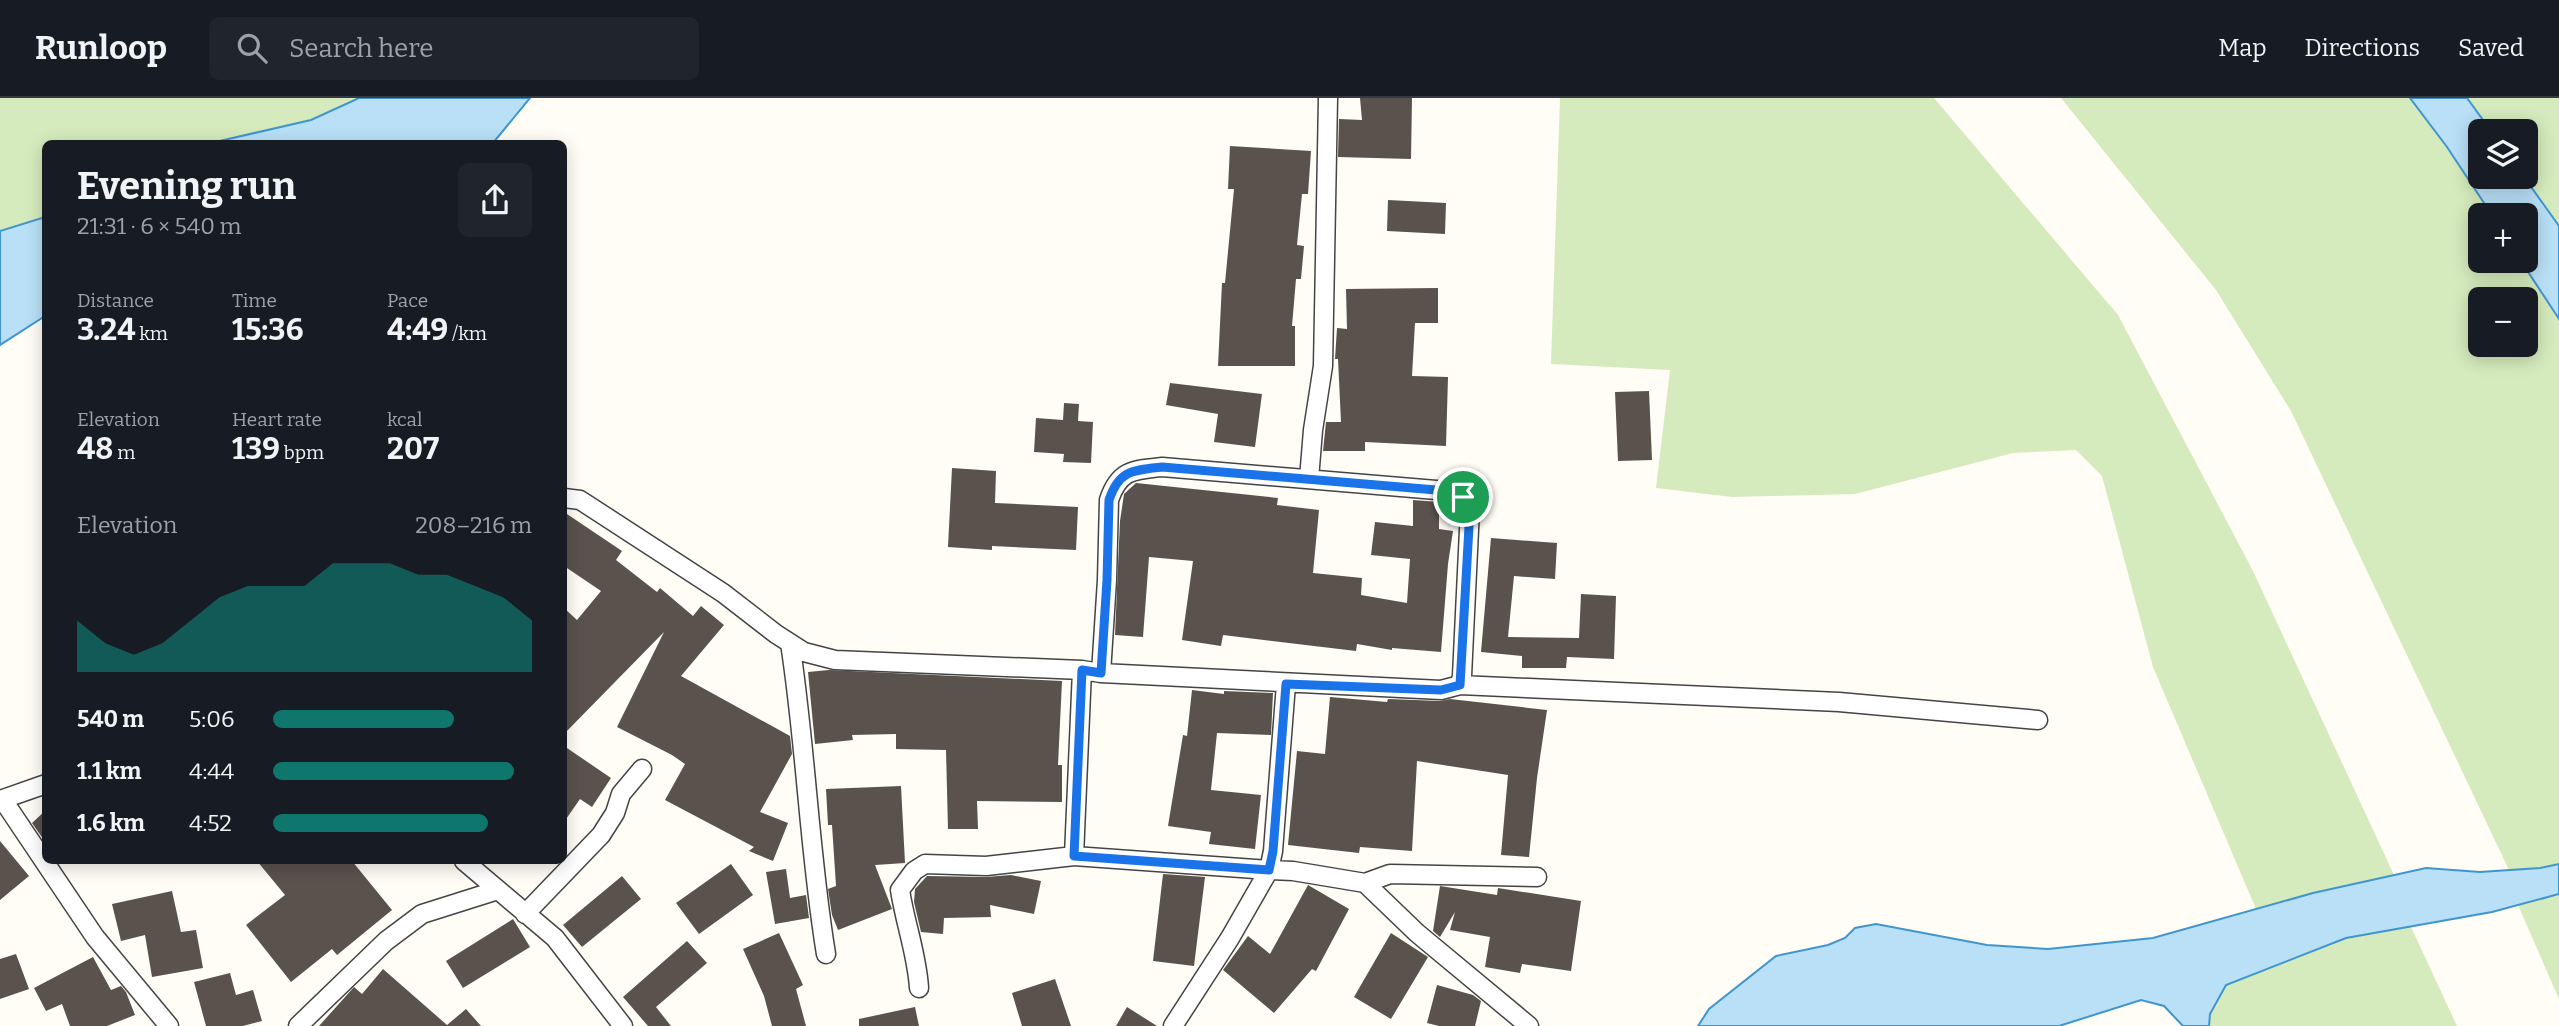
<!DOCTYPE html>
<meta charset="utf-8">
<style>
body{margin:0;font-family:Bitter,serif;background:#20242c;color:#f1f3f6;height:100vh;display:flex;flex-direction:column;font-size:26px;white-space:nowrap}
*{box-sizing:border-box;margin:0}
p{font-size:23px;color:#9ea1a6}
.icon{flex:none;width:38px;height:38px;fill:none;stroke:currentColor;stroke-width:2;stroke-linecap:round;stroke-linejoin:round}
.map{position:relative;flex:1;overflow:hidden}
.drawer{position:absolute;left:42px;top:42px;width:525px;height:724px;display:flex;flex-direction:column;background:#171b24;border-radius:10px;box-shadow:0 4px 18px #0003}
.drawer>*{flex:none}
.controls{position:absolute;left:2468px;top:21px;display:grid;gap:14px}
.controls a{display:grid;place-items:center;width:70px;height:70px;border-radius:10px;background:#171b24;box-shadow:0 4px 18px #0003;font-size:35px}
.pin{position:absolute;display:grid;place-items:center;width:60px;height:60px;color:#fff;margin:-30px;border:4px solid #fff;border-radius:50%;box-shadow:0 2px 7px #0007}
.round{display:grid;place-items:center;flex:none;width:74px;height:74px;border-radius:10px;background:#20242c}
.overview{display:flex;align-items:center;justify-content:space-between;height:119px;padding:0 35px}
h1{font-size:38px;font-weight:700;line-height:52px}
.figures{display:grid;grid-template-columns:repeat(3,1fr);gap:10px;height:119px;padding:7px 35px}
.figures div{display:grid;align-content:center}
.figures b{font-size:30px;font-weight:700}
.figures small{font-size:19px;font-weight:400}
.figures p{font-size:19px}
.chart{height:196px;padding:14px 35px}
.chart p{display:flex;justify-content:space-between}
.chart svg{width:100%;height:126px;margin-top:7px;fill:#0f766e;opacity:.7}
ul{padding:0 35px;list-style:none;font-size:23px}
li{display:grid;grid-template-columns:112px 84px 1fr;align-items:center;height:52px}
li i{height:18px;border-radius:9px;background:#0f766e}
header{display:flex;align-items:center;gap:42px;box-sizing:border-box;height:98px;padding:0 35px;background:#171b24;border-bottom:2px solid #363941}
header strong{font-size:33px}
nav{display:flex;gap:38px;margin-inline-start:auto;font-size:24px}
.search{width:490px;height:63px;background:#20242c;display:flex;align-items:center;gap:18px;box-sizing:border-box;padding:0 24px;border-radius:10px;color:#9ea1a6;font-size:26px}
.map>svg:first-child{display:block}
.green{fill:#d5ebbd;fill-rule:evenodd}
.water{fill:#b9e0f7;stroke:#3f96cf;stroke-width:2}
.building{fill:#5a524d}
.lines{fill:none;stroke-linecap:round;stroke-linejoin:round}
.minor-casing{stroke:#444;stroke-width:21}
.minor{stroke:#fff;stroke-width:18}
.route-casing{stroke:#fff;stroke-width:14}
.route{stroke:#1a73e8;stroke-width:9}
</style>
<header>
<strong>Runloop</strong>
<div class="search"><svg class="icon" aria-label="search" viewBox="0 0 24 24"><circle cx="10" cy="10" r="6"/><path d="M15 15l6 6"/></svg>Search here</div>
<nav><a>Map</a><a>Directions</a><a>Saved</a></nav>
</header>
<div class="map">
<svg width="2559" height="928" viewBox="0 0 2559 928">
<rect width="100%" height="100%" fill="#fffdf5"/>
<path class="green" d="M0 0H359L311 22 211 45 46 46 45 119 0 133Z
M1560 0H1934L2118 217 2253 473 2394 777 2313 795 2256 811 2153 569 2102 378 2076 352 2013 355 1855 396 1732 399 1656 390 1670 272 1551 266Z
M2061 0H2410L2447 49 2492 117H2480V163H2521L2559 221V766L2540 770 2509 772 2291 313 2216 192ZM2480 201H2525V247H2480Z
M2467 0H2559V128L2524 79 2525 33H2491Z
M2559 796V901L2518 807Z
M2411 829 2457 928H2209L2210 916 2226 887 2346 840Z"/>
<path class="water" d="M359 0H530L493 45H211L311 22Z
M2410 0H2467L2491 33H2480V79H2524L2559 128V221L2521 163H2525V117H2492L2447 49Z
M45 119V218L0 247V133Z
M2559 766V796L2492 814 2346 840 2226 887 2210 916 2209 928H2183L2164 908 2141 902 2059 928H1698L1709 911 1776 858 1828 847 1845 840 1855 830 1876 826 1987 847 2048 851 2153 840 2313 795 2426 770 2480 774 2540 770Z"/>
<path class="building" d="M1360 0H1412L1411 61 1338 59 1339 21 1362 22Z
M1230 48 1311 53 1308 96H1302L1297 147 1304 148 1301 181H1296L1292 228H1295V268H1218L1222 185H1225L1234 91H1228Z
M1388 102 1446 105 1445 136 1387 133Z
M1438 190V225H1415L1412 278 1448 279 1446 348 1365 344V353H1323L1326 324H1341L1338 261H1335L1337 230 1347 231 1346 191Z
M1170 285 1262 296 1255 349 1214 344 1218 316 1166 307Z
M1649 293 1652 362 1618 363 1615 294Z
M1064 305 1079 306 1078 323 1093 324 1091 365 1063 364 1064 356 1034 354 1036 320 1063 322Z
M952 370 996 373 995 405 1078 409 1076 452 992 448V452L948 449Z
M1136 385 1278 400 1277 407 1319 412 1313 475 1362 480 1361 497 1407 505 1410 461 1371 457 1375 424 1413 428V402L1439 404V431L1453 433 1448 466 1441 554 1392 550V552L1357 546 1356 553 1223 537 1221 548 1182 542 1193 463 1149 459 1143 539 1115 537 1120 423 1124 396Z
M564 414 622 453 616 462 657 494 660 490 693 518 701 508 724 527 681 578 790 638 792 656 760 714 788 725 773 763 749 753 754 749 665 702 685 666 672 657 617 629 664 534 564 636V510L577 522 601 493 564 468Z
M1491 440 1557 445 1555 481 1514 478 1508 539 1579 540 1581 496 1616 498 1614 561 1567 559 1566 570H1522V558L1481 554Z
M829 572 1062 583 1058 667H1062V704L977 703 978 731H948L946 652 896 651V636L852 637 853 642 815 646 808 574Z
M1192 592 1224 596V593L1273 595 1271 637 1217 635 1211 692 1261 697 1255 751 1209 746 1211 734 1168 728 1183 637 1187 638Z
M1330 599 1387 604 1388 601 1440 603 1450 601 1547 612 1537 680 1529 759 1501 757 1508 677 1417 663 1412 753 1360 749 1359 755 1288 747 1297 653 1325 656Z
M564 648 611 680 592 709 580 701 564 724Z
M901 688 905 765 875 767 892 811 838 832 832 817 828 791 836 788 832 727H828L826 691Z
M46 712V745L32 725Z
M0 743 29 778 0 802Z
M257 763H352L392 812 337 857 332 851 291 884 246 827 285 797Z
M731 766 753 797 699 836 676 805Z
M786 771 790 800 806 797 809 820 775 826 766 774Z
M1163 776 1205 779 1194 868 1153 863Z
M1011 777 1041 783 1034 816 990 807 991 819 944 820 943 836 921 834 914 804 915 791 927 778 986 779Z
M622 778 641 801 582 849 563 827Z
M1308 787 1349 811 1316 873 1312 871 1274 915 1223 872 1248 838 1270 856Z
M1440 788 1497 797 1498 790 1581 803 1571 873 1522 866 1520 875 1485 869 1490 839 1450 832 1455 814 1440 839 1433 833Z
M172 793 181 834 196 832 203 870 152 879 145 837 121 843 112 806Z
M513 821 530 849 463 890 446 863Z
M779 835 803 887 796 891 806 928H772L764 898 743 851Z
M1391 835 1428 859 1391 921 1354 899Z
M687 843 707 865 656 909 671 928H648L623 899Z
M16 856 29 891 0 901V861Z
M93 859 111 892 121 888 126 894 135 917 107 928H70L62 906 46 913 34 890Z
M383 871 447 927 466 911 481 928H319L354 889 362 896Z
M230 875 236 897 253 892 262 923 243 928H206L194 884Z
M1055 881 1071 928H1022L1012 895Z
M1437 887 1473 897 1481 903 1475 928H1439L1427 925Z
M915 909 919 928H859V921Z
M1127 909 1157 928H1116Z"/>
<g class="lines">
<g class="minor-casing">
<path id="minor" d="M1309 381 1313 332 1323 268 1328 0
M564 400 580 402 723 495 776 536 804 554 835 562 1082 572 1101 575 1441 592 1460 587 1462 578 1470 411 1463 399 1448 393 1162 369C1133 372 1119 372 1109 402L1107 482 1101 575
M790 545C806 648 809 753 826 856
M1286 586 1273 753 1269 772 1293 773 1365 785 1417 835 1529 928
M1460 587 1839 604 2038 622
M0 702 46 686
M3 702 95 839 169 928
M1074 758 1269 772 1230 840 1173 928
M464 763 555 840 623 928
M1365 785 1390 776 1537 779
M525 816 601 737 615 715 621 696 642 671
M919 890C917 856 905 825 900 792L914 773 925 766 986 768 1074 758 1082 572
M298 928 386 843 422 816 498 792"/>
</g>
<use href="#minor" class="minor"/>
</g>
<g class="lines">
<g class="route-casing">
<path id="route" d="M1162 369 1448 393 1463 399 1470 411 1460 587 1441 592 1286 586 1273 753 1269 772 1074 758 1082 572 1101 575 1107 482 1109 402C1119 372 1133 372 1162 369Z"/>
</g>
<use href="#route" class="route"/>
</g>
</svg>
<div class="controls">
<a><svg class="icon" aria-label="layers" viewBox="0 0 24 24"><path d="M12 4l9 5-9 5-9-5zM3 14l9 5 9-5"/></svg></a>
<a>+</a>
<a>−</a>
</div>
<div class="pin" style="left:1463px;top:399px;background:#1e9e55"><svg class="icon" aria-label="arrive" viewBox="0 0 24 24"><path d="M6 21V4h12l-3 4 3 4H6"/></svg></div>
<section class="drawer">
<div class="overview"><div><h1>Evening run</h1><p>21:31 · 6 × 540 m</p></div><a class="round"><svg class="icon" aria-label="share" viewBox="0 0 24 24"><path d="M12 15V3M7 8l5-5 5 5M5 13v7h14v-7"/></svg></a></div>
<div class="figures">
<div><p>Distance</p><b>3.24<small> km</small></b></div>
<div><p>Time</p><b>15:36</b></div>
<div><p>Pace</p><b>4:49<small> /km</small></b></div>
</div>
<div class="figures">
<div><p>Elevation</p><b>48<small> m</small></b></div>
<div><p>Heart rate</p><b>139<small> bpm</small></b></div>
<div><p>kcal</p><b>207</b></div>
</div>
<div class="chart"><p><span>Elevation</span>208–216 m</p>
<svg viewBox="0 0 160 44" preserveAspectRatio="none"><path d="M0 44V26L10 34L20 38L30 34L40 26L50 18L60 14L70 14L80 14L90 6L100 6L110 6L120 10L130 10L140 14L150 18L160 26V44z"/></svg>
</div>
<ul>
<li><b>540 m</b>5:06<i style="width:70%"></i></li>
<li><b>1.1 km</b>4:44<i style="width:93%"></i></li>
<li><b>1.6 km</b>4:52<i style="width:83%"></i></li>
</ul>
</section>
</div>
